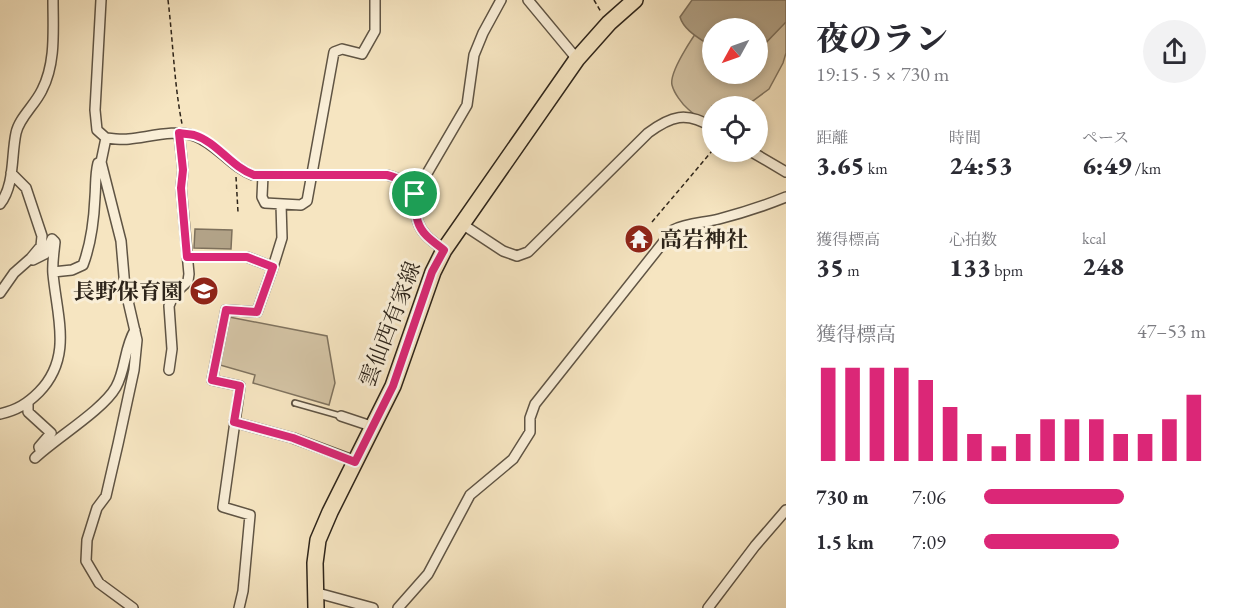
<!DOCTYPE html>
<html lang="ja">
<meta charset="utf-8">
<style>
body{margin:0;font-family:"EB Garamond","Noto Serif JP",serif;background:#f2f2f3;color:#2b2b33;height:100vh;display:flex;flex-direction:column;font-size:22px;white-space:nowrap}
*{box-sizing:border-box;margin:0}
p{font-size:20px;color:#7c7c81}
.icon{flex:none;width:33px;height:33px;fill:none;stroke:currentColor;stroke-width:2;stroke-linecap:round;stroke-linejoin:round}
.map{position:relative;flex:1;overflow:hidden}
.drawer{display:flex;flex-direction:column;background:#fff;width:450px}
.drawer>*{flex:none}
.needle{width:39px;rotate:230deg}
.tools{position:absolute;left:702px;top:18px;display:grid;gap:12px}
.tools a{display:grid;place-items:center;width:66px;height:66px;border-radius:50%;background:#fff;box-shadow:0 3px 9px #0003;font-size:30px}
.pin{position:absolute;display:grid;place-items:center;width:51px;height:51px;color:#fff;margin:-26px;border:3px solid #fff;border-radius:50%;box-shadow:0 2px 6px #0007}
.round{display:grid;place-items:center;flex:none;width:63px;height:63px;border-radius:32px;background:#f2f2f3}
.headline{display:flex;align-items:center;justify-content:space-between;height:102px;padding:0 30px}
h1{font-size:33px;font-weight:800;line-height:45px}
.figures{display:grid;grid-template-columns:repeat(3,1fr);gap:9px;height:102px;padding:6px 30px}
.figures div{display:grid;align-content:center}
.figures b{font-size:26px;font-weight:800}
.figures small{font-size:16px;font-weight:400}
.figures p{font-size:16px}
.chart{height:168px;padding:12px 30px}
.chart p{display:flex;justify-content:space-between}
.chart svg{width:100%;height:108px;margin-top:6px;stroke:#db2777;stroke-width:6}
ul{padding:0 30px;list-style:none;font-size:20px}
li{display:grid;grid-template-columns:96px 72px 1fr;align-items:center;height:45px}
li i{height:15px;border-radius:8px;background:#db2777}
main{display:flex;flex:1;min-height:0}
.map>svg:first-child{display:block}
.green{fill:#d4c4a5;stroke:#807460;stroke-width:1.5;fill-rule:evenodd}
.water{fill:#b2a388;stroke:#7d705c;stroke-width:1.5}
.lines{fill:none;stroke-linecap:round;stroke-linejoin:round}
.service-casing{stroke:#5f5444;stroke-width:8}
.minor-casing{stroke:#5f5444;stroke-width:12}
.primary-casing{stroke:#2d241a;stroke-width:18}
.path{stroke:#2d241a;stroke-width:1.5;stroke-dasharray:4.5 3;stroke-linecap:butt}
.service{stroke:#f9eed7;stroke-width:4.5}
.minor{stroke:#f9eed7;stroke-width:9}
.primary{stroke:#f6e5c1;stroke-width:15}
.route-casing{stroke:#fff;stroke-width:12}
.route{stroke:#db2777;stroke-width:8}
.labels{text-anchor:middle;dominant-baseline:central;stroke-width:6;stroke-linejoin:round;paint-order:stroke}
.poi-label{font-size:22px;font-weight:bold;fill:#2d241a;stroke:#f9eed7;text-anchor:start}
.street-label{font-size:22px;fill:#2d241a;stroke:#f9eed7}
</style>
<main>
<div class="map">
<svg width="786" height="608" viewBox="0 0 786 608">
<rect width="100%" height="100%" fill="#f6e5c1"/>
<filter id="stains"><feTurbulence type="fractalNoise" baseFrequency=".00333" numOctaves="4"/><feColorMatrix values="0 0 0 0 .2 0 0 0 0 .09 0 0 0 0 .02 0 0 0 .5 -.17"/></filter>
<radialGradient id="worn" r=".72"><stop offset=".6" stop-color="#630" stop-opacity="0"/><stop offset="1" stop-color="#630" stop-opacity=".3"/></radialGradient>
<path class="green" d="M719 0H786V53L783 63 769 89 746 106H712V118C702 120 695 116 688 109 682 104 674 93 672 85 668 68 708 16 719 0ZM712 28H758V74H712Z
M229 317 327 336 335 383 329 405 253 383 255 375 220 365Z"/>
<path class="water" d="M692 0H786V22L758 51V28H712V47C701 39 684 31 680 17Z
M195 229 232 230 231 249 194 248Z"/>
<g class="lines">
<g class="service-casing">
<path id="service" d="M295 403 341 416"/>
</g>
<g class="minor-casing">
<path id="minor" d="M101 0 95 110 97 130 106 138C114 139 122 140 129 139 149 137 176 129 195 136 217 144 231 167 253 175H387C400 178 416 188 418 203 418 209 415 215 418 222 422 235 434 242 444 250
M528 0 577 59
M106 138 101 162 121 241 125 288 137 340 134 370 118 444 106 496 97 508 87 540 86 561 99 583 133 608
M752 152 786 172
M263 175 262 197 265 203 301 205 307 201 334 52 342 49 362 54 375 31V0
M415 194 467 105 474 55 483 33 501 0
M0 204C15 185 11 156 16 133 19 118 35 105 42 90 56 63 53 30 53 0
M462 224 503 251 517 256 528 252 648 133C671 116 686 111 712 127
M187 257H247L273 267 257 312 226 310 212 380 240 386 223 507 250 515 243 591 239 608
M273 267 282 238 281 204
M53 272 72 270 83 265C91 244 94 219 95 197 96 185 95 175 98 163L101 162
M0 293 14 273 31 258 41 246 42 236 26 188 11 173
M169 370 172 349 169 306 174 294 188 281 189 274 181 188 183 170 179 133
M28 403V412L51 433 39 447 40 450
M0 414C17 410 27 404 39 392 73 357 57 317 53 274 52 264 54 252 55 242L52 239 45 254 33 260 31 258
M341 416 374 427
M234 422 293 438 355 461
M35 458C56 438 103 410 116 387 126 369 124 348 135 330
M314 592 373 608
M398 608 428 574 470 495 513 459 530 432V418L535 404 673 230C687 223 703 223 719 219 742 213 764 206 786 197
M708 608 755 546 786 510"/>
</g>
<g class="primary-casing">
<path id="primary" d="M316 608 315 563 318 540 330 512 393 386 433 272 444 250 577 59 609 23 635 0"/>
</g>
<path class="path" d="M168 0C173 41 174 83 182 124
M594 0 601 12
M236 177 238 212
M652 222 712 151"/>
<use href="#service" class="service"/>
<use href="#minor" class="minor"/>
<use href="#primary" class="primary"/>
</g>
<g class="lines">
<g class="route-casing">
<path id="route" d="M179 133C184 134 189 134 194 135 217 142 231 167 254 175H387C400 178 416 188 418 203 418 209 415 215 418 222 422 235 434 242 444 250L432 272 393 386 355 462 293 438 234 422 240 386 212 380 226 310 257 312 273 267 247 257H187L181 188 183 170Z"/>
</g>
<use href="#route" class="route"/>
</g>
<defs>
<g id="temple-disc" transform="scale(1.5)"><circle r="9.5" fill="#8f2418" stroke="#f9eed7"/><path d="M0-6L5-2H3V0L6.5 2.5H4V6H1.5V3h-3V6H-4V2.5H-6.5L-3 0V-2H-5Z" fill="#fff"/></g>
<g id="school-disc" transform="scale(1.5)"><circle r="9.5" fill="#8f2418" stroke="#f9eed7"/><path d="M0-5L7-2L0 1L-7-2ZM-4 1L0 2.5L4 1V4Q0 6-4 4Z" fill="#fff"/></g>
</defs>
<g fill-rule="evenodd">
<use href="#temple-disc" x="639" y="239"/>
<use href="#school-disc" x="204" y="291"/>
</g>
<g class="labels">
<g class="poi-label">
<text x="660" y="239">高岩神社</text>
<text x="183" y="291" text-anchor="end">長野保育園</text>
</g>
<g class="street-label">
<text transform="translate(390 324) rotate(-69)">雲仙西有家線</text>
</g>
</g>
<rect width="100%" height="100%" filter="url(#stains)"/>
<rect width="100%" height="100%" fill="url(#worn)"/>
</svg>
<div class="tools">
<a><svg class="needle" viewBox="-14 -14 28 28"><path d="M0-13l5 13h-10z" fill="#e53935"/><path d="M0 13l5-13h-10z" fill="#7c7c81"/></svg></a>
<a><svg class="icon" aria-label="locate" viewBox="0 0 24 24"><circle cx="12" cy="12" r="6"/><path d="M12 2v4M12 18v4M2 12h4M18 12h4"/></svg></a>
</div>
<div class="pin" style="left:415px;top:194px;background:#1e9e55"><svg class="icon" aria-label="arrive" viewBox="0 0 24 24"><path d="M6 21V4h12l-3 4 3 4H6"/></svg></div>
</div>
<section class="drawer">
<div class="headline"><div><h1>夜のラン</h1><p>19:15 · 5 × 730 m</p></div><a class="round"><svg class="icon" aria-label="share" viewBox="0 0 24 24"><path d="M12 15V3M7 8l5-5 5 5M5 13v7h14v-7"/></svg></a></div>
<div class="figures">
<div><p>距離</p><b>3.65<small> km</small></b></div>
<div><p>時間</p><b>24:53</b></div>
<div><p>ペース</p><b>6:49<small> /km</small></b></div>
</div>
<div class="figures">
<div><p>獲得標高</p><b>35<small> m</small></b></div>
<div><p>心拍数</p><b>133<small> bpm</small></b></div>
<div><p>kcal</p><b>248</b></div>
</div>
<div class="chart"><p><span>獲得標高</span>47–53 m</p>
<svg viewBox="0 0 160 44" preserveAspectRatio="none"><path d="M5 44V6M15 44V6M25 44V6M35 44V6M45 44V11M55 44V22M65 44V33M75 44V38M85 44V33M95 44V27M105 44V27M115 44V27M125 44V33M135 44V33M145 44V27M155 44V17"/></svg>
</div>
<ul>
<li><b>730 m</b>7:06<i style="width:63%"></i></li>
<li><b>1.5 km</b>7:09<i style="width:61%"></i></li>
</ul>
</section>
</main>
